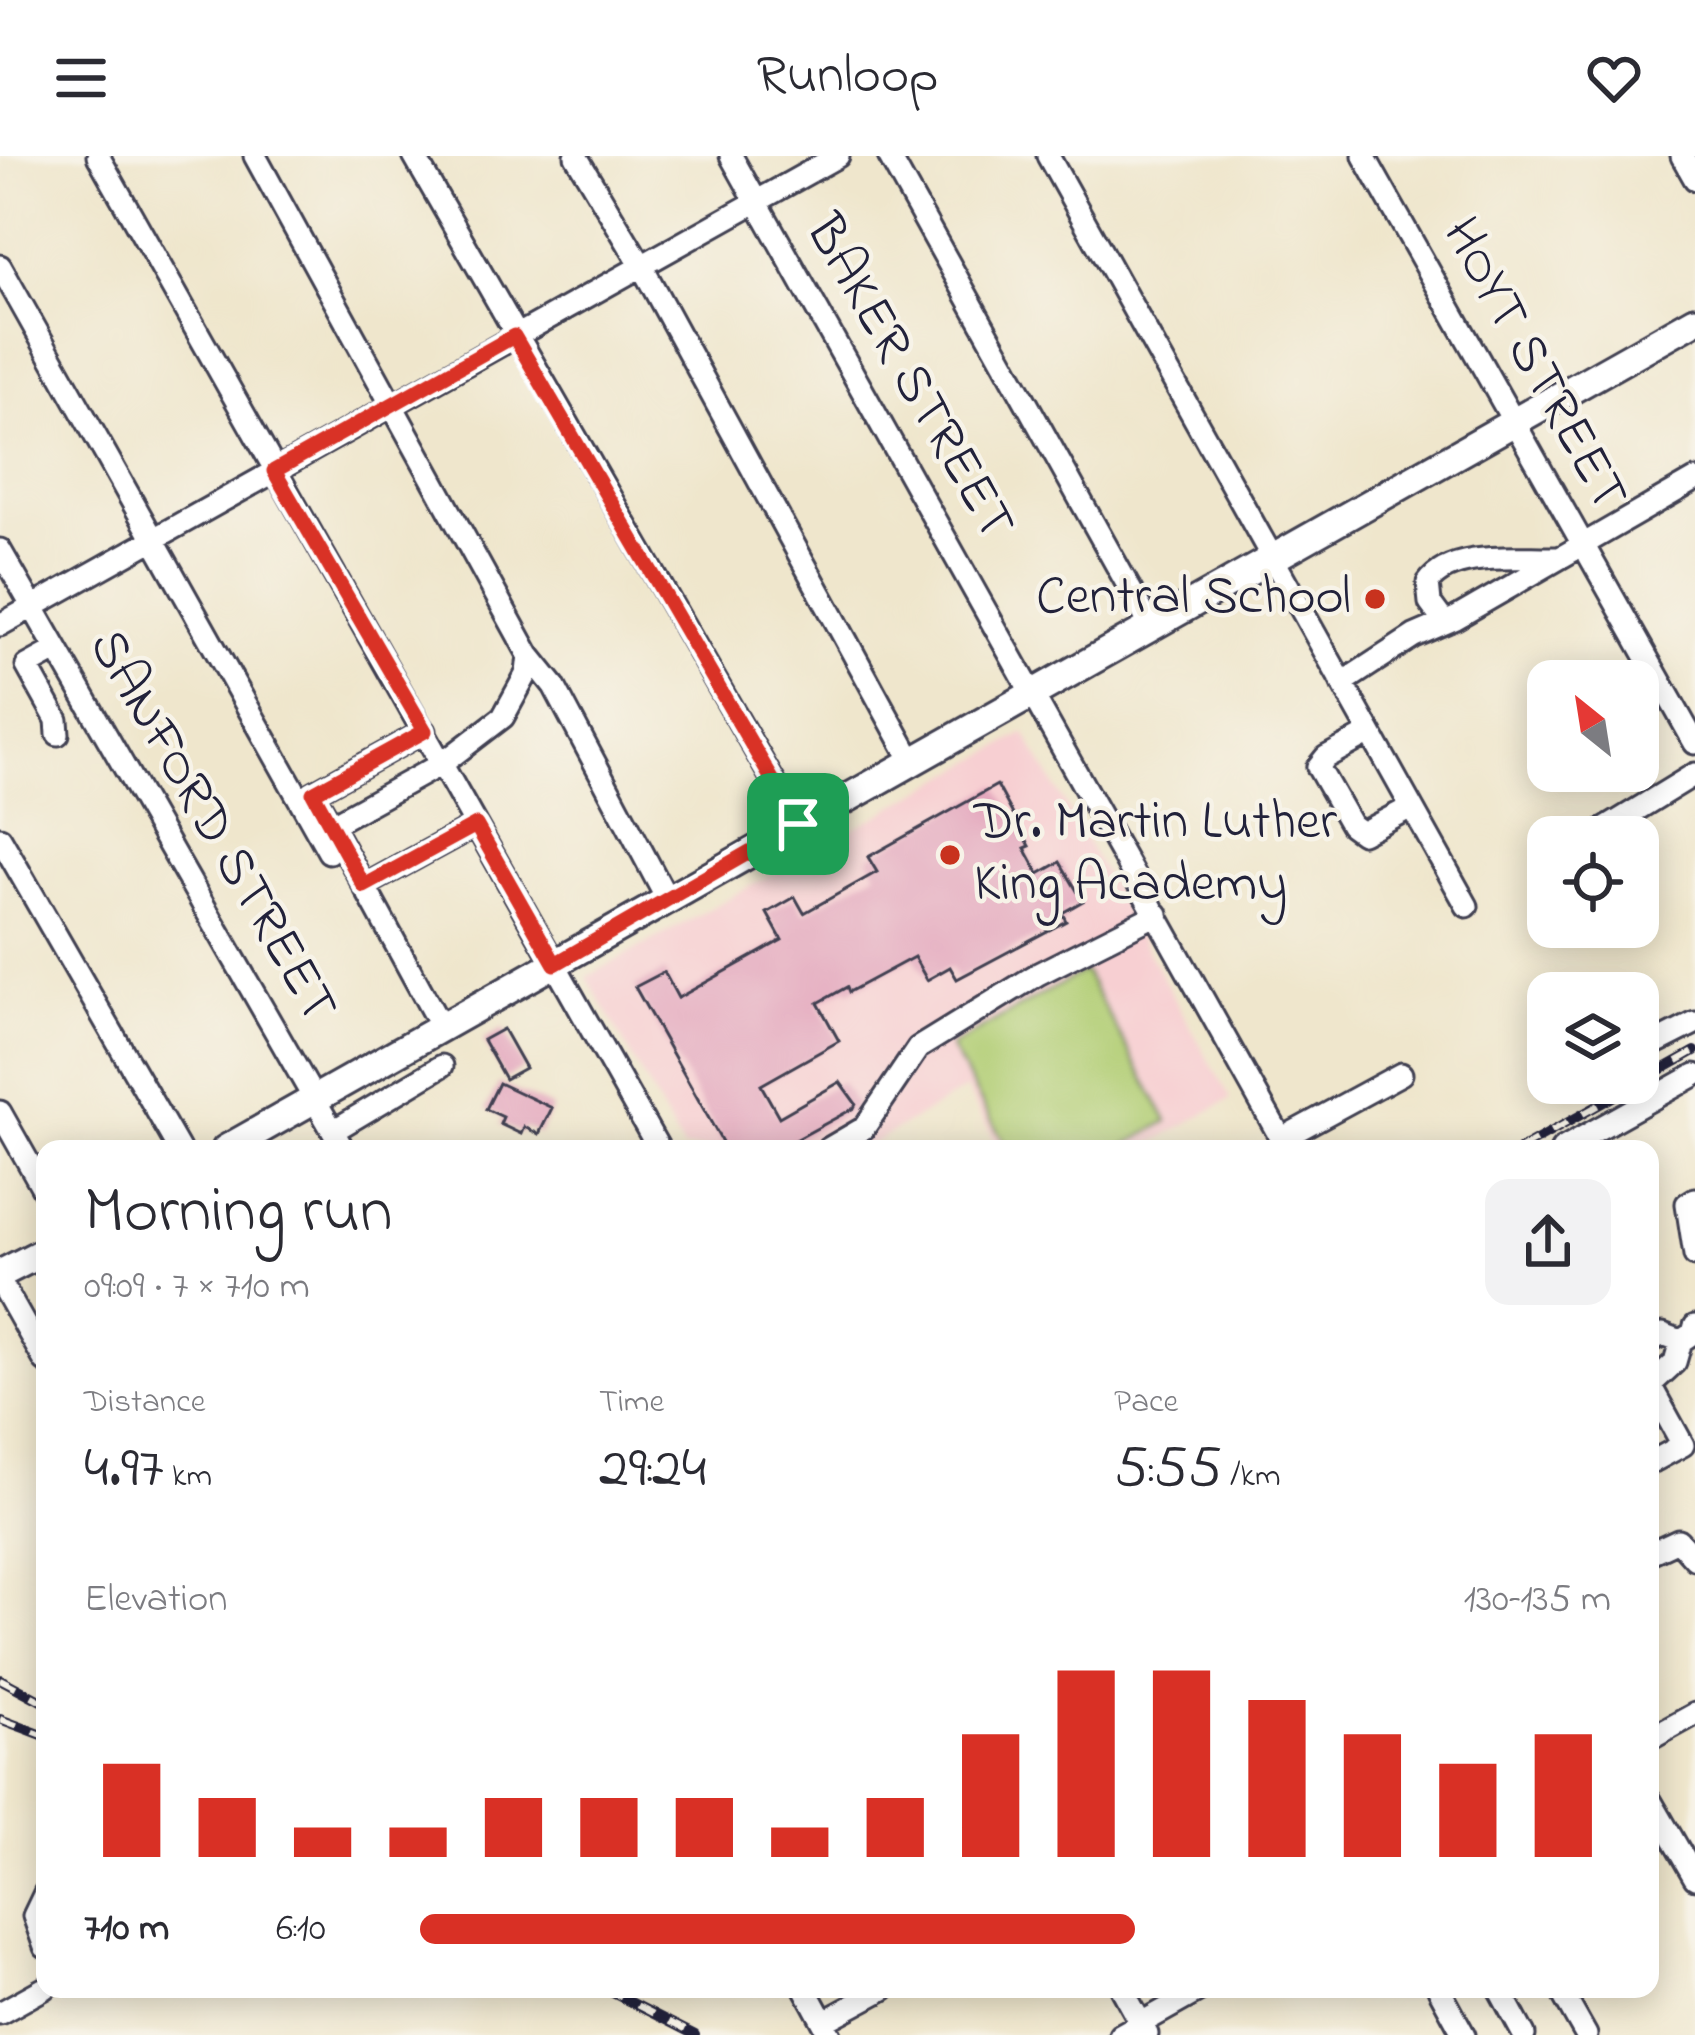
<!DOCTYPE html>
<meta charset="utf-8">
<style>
body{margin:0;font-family:"Indie Flower",sans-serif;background:#f2f2f3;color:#2b2b33;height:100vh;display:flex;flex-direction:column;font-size:45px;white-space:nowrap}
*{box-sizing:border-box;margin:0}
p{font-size:39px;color:#7c7c81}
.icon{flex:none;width:66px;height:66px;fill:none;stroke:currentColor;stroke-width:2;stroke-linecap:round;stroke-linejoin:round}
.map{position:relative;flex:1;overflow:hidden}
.panel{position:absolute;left:36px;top:984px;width:1623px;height:858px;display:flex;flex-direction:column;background:#fff;border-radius:24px;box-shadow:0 6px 30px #0003}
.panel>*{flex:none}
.needle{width:78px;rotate:330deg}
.buttons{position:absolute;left:1527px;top:504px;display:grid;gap:24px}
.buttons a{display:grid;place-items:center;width:132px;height:132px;border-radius:24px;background:#fff;box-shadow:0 6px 30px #0003;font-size:60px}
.pin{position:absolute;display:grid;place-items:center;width:102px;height:102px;color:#fff;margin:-51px;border-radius:24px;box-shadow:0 6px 18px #0006}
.round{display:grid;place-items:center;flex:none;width:126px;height:126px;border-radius:24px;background:#f2f2f3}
.headline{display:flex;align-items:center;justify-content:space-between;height:204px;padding:0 48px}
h1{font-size:66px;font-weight:600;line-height:90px}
.figures{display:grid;grid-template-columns:repeat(3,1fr);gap:18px;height:204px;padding:12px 48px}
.figures div{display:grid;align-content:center}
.figures b{font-size:60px;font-weight:600}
.figures small{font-size:33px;font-weight:400}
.figures p{font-size:33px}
.chart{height:336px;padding:24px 48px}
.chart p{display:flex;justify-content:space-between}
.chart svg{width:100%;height:216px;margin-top:12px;stroke:#d93025;stroke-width:6}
ul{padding:0 48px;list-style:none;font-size:39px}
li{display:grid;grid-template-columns:192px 144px 1fr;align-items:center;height:90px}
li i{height:30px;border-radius:15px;background:#d93025}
header{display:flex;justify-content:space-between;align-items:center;height:156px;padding:0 48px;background:#fff;font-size:54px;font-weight:600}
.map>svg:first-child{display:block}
.built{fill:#f7cfd2}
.green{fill:#b1cd73;stroke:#6a7857;stroke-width:3}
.building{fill:#e4a8be}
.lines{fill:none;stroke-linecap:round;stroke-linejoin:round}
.minor-casing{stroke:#413f51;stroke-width:27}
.major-casing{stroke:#413f51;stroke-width:33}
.minor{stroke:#fff;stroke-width:21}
.major{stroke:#fff;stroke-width:27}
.rail-casing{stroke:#22223b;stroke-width:10}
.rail{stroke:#f7f3e8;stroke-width:6;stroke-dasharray:18;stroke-linecap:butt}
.route-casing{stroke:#fff;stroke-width:24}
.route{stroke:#d93025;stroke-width:15}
.poi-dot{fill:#c8321e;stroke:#f7f3e8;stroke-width:4.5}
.labels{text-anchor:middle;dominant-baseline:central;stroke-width:9;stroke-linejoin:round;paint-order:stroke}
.street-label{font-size:54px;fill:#22223b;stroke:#f7f3e8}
.poi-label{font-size:54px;fill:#22223b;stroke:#f7f3e8;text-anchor:end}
</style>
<header><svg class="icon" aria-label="menu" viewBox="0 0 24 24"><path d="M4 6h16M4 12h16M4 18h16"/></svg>Runloop<svg class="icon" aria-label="heart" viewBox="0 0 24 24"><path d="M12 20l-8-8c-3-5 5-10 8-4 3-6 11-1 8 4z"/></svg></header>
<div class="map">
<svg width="1695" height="1879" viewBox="0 0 1695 1879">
<rect width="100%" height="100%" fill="#f7f3e8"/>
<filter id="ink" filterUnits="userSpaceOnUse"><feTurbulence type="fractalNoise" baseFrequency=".00833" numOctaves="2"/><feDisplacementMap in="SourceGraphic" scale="24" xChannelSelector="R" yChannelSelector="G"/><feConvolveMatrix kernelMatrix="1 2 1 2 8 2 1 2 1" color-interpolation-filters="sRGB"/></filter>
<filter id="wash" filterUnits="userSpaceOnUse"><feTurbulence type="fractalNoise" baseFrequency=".004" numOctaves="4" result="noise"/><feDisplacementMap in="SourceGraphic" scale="48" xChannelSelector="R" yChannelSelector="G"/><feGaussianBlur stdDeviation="2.7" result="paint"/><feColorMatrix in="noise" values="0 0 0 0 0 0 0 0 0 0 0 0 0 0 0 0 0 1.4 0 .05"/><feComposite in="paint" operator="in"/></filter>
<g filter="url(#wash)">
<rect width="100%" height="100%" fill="#efe6cc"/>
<path class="built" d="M1025 577 1231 943 1141 993H1000L966 933 863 993H683L587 821Z"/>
<path class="green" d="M1084 815 1168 965 1119 993H1008L950 891Z"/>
<g id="blocks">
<path class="building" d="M997 629 1030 690 1025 692 1039 718 1060 706 1083 745 1062 757 1066 765 957 823 950 811 927 824 914 801 849 836 847 831 818 847 839 885 761 929 779 961 840 926 856 948 854 952 779 993H726L635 831 664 816 678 842 782 784 767 757 795 741 804 757 877 716 868 701Z
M503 873 525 912 505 923 483 884Z
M499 927 552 952 539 978 524 971 521 978 500 968 503 961 486 953Z"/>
</g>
</g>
<g filter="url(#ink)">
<use href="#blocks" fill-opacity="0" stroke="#413f51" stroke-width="3"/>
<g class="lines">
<g class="minor-casing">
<path id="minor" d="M98 0 659 993
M255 0 529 499 527 517 503 561 443 607 331 669 441 871
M414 0 798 668
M576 0 641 109 912 605
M731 0 1287 993
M889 0 1150 469
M1048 0 1467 750
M1364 0 1695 587
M1682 0 1695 23
M0 110 329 696
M0 394 343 993
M1444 466 1430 447 1428 427C1451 394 1519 403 1556 402
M0 469 838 0
M56 494 27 510 57 564 58 578
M529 499 554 530 667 743
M1342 527 1414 480 1456 462 1695 324
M1370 577 1326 601 1318 611 1351 669 1362 677 1411 651
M325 658 313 637 425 575
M1592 681 1695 618
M0 682 179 993
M364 730 476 669
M1638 896 1695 867
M0 956 45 1036
M333 975 442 910
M1281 983 1401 918
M828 993 864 972 918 892 1038 818 1157 758
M1562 993 1695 919
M1695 1043 1687 1048 1695 1099
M0 1125 45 1205
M1650 1185 1663 1178 1681 1185
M1650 1307 1683 1289 1650 1229 1675 1206 1681 1185 1693 1177 1695 1170
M1650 1397 1678 1384 1695 1403
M1650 1583 1695 1558
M1650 1644 1695 1722
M45 1737 34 1760 45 1791
M805 1833 830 1879
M1122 1833 1147 1878
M1439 1833 1464 1879
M1499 1833 1524 1879
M1560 1833 1586 1879
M0 1857 45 1832
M823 1866 884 1833
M1120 1879 1202 1833"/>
</g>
<g class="major-casing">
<path id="major" d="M226 993 1695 164
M0 1118 45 1095"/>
</g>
<use href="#minor" class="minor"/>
<use href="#major" class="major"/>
<g class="rail-casing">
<path id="rail" d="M1520 993 1695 895
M0 1523 45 1547
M0 1563 45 1580
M605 1833 695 1879"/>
</g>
<use href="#rail" class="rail"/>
</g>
</g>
<g class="lines" filter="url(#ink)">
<g class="route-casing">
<path id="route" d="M514 180 798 668 555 808 476 669 364 730 313 637 425 575 274 315Z"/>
</g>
<use href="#route" class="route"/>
</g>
<g class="poi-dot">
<circle cx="1375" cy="443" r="12"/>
<circle cx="950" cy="699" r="12"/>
</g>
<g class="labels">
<g class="street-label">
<text transform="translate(1533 209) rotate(61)">HOYT STREET</text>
<text transform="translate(908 222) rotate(60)">BAKER STREET</text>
<text transform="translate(211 671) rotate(60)">SANFORD STREET</text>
</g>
<g class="poi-label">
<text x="1351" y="443">Central School</text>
<text x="974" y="668" text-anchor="start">Dr. Martin Luther<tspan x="974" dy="62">King Academy</tspan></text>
</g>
</g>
</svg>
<div class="buttons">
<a><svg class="needle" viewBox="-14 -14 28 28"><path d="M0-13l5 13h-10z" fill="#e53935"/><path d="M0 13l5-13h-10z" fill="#7c7c81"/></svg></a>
<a><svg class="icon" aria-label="locate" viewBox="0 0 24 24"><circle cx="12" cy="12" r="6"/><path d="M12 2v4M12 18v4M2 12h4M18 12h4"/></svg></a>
<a><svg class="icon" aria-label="layers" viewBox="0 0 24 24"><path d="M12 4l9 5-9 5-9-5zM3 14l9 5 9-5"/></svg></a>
</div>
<div class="pin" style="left:798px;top:668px;background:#1e9e55"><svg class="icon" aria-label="arrive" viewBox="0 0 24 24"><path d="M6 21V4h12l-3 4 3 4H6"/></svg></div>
<section class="panel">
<div class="headline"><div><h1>Morning run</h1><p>09:09 · 7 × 710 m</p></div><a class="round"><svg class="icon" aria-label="share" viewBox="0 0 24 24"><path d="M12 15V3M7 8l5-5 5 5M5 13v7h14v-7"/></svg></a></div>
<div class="figures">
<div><p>Distance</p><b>4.97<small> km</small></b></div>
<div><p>Time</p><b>29:24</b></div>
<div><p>Pace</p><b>5:55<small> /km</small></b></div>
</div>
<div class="chart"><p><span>Elevation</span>130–135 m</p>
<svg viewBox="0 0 160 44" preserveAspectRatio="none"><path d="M5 44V25M15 44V32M25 44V38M35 44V38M45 44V32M55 44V32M65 44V32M75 44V38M85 44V32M95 44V19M105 44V6M115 44V6M125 44V12M135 44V19M145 44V25M155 44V19"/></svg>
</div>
<ul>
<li><b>710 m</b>6:10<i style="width:60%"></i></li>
</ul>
</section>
</div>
